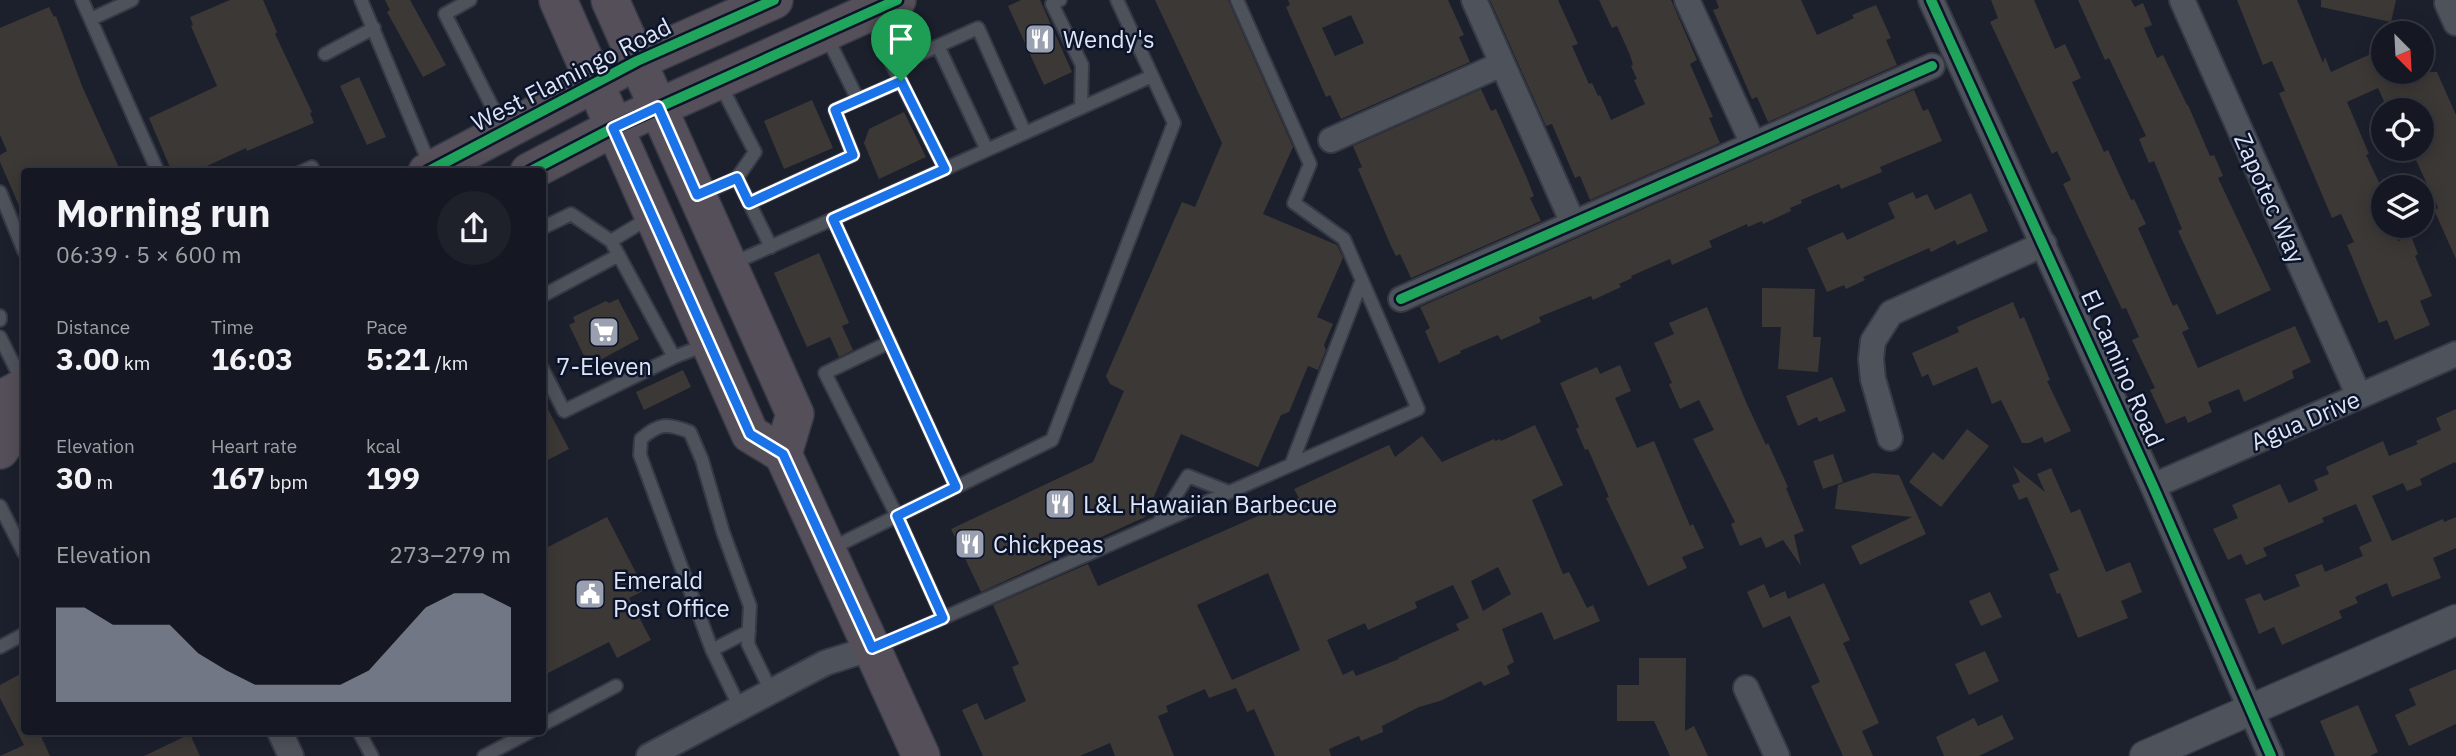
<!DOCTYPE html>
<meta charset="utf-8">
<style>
body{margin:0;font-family:"IBM Plex Sans",sans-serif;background:#1e212a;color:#f1f3f6;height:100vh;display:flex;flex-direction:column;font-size:26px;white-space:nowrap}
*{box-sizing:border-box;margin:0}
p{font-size:23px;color:#9da0a5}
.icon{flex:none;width:38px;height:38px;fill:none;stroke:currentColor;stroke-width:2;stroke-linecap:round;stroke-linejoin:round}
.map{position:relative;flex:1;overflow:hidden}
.details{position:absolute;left:21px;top:168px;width:525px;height:567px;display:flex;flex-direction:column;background:#151822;border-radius:7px;box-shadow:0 4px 18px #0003,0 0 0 2px #343740}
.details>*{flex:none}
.needle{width:46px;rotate:156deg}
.tools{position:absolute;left:2371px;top:21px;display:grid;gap:14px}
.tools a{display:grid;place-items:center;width:63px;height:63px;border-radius:50%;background:#151822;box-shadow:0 4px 18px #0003,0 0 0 2px #343740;font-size:35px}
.pin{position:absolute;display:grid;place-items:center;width:60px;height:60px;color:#fff;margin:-72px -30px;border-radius:50% 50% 50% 0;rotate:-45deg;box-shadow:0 0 7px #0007}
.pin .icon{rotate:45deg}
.round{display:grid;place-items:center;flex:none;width:74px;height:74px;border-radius:37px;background:#1e212a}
.overview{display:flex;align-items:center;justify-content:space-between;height:119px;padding:0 35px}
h1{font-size:38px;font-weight:800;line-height:52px}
.metrics{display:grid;grid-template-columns:repeat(3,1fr);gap:10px;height:119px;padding:7px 35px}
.metrics div{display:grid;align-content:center}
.metrics b{font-size:30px;font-weight:800}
.metrics small{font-size:19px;font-weight:400}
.metrics p{font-size:19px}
.chart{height:196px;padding:14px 35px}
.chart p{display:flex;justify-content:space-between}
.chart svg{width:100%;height:126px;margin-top:7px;fill:#9aa0af;opacity:.7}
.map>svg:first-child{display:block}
.building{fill:#3c3835;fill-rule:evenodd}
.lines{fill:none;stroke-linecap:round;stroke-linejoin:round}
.service-casing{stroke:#373a46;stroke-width:16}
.minor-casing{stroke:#373a46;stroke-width:28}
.tertiary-casing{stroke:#373a46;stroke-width:33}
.primary-casing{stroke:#373a46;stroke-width:40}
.service{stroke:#4e525b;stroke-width:12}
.minor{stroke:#4e525b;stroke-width:24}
.tertiary{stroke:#4e525b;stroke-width:30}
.primary{stroke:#544f58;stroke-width:37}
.cycleway-casing{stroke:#0b142a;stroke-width:15}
.cycleway{stroke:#20a55d;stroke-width:10}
.route-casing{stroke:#fff;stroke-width:14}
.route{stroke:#1a73e8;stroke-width:9}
.labels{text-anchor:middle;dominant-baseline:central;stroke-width:5;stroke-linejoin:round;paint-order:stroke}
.poi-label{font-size:24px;fill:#dee5f5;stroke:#0b142a;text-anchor:start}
.street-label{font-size:24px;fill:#dee5f5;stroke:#0b142a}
</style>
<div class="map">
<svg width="2456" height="756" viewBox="0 0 2456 756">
<rect width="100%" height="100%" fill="#1c202d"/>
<path class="building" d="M230 0H263L277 32 275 34 312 112 310 113 314 123 247 151 246 148 194 172H172L149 118 217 86 191 26 193 25 190 17Z
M385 0H410L446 65 423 77 387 12 390 10Z
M1021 0H1040L1072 72 1044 85 1008 6Z
M1155 0H1228L1293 147 1263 214 1337 245 1343 258 1317 317 1333 324 1324 345 1326 350 1318 370 1308 366 1289 412 1281 415 1258 467 1181 434 1145 517 981 592 951 529 1093 462 1124 391 1110 384 1106 376 1182 202 1195 207 1222 143Z
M1288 0H1448L1464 35 1459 37 1470 62 1341 119 1330 95 1326 97 1286 7 1290 5ZM1351 15 1364 43 1335 56 1322 28Z
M1490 0H1558L1578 44 1572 46 1589 84 1592 83 1598 96 1600 95 1611 120 1645 104 1634 80 1637 79 1631 66 1633 65 1630 55 1617 26 1612 28 1599 0H1671L1697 60 1690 64 1713 117 1709 118 1720 143 1590 200 1580 176 1575 178 1552 124 1546 126Z
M1716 0H1801L1817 35 1846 22 1854 18 1852 15 1876 5 1891 38 1886 40 1897 65 1768 122 1757 97 1752 99 1713 10 1719 8Z
M1991 0H2034L2055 49 2065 44 2081 78 2072 82 2104 152 2108 150 2131 200 2134 199 2146 224 2138 228 2173 306 2177 304 2189 329 2182 332 2198 368 2295 326 2311 362 2292 371 2294 378 2244 402 2239 389 2208 402 2212 412 2188 423 2185 416 2166 424 2150 390 2155 388 2132 340 2139 337 2126 308 2122 309 2063 184 2071 180 2057 151 2052 154 1990 22 1998 18Z
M2078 0H2131L2135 7 2143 3 2152 25 2144 28 2157 58 2163 55 2187 105H2188L2210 156 2214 155 2223 176 2218 178 2271 290 2217 315 2178 231 2182 229 2154 161 2149 163 2139 139 2146 136 2109 58 2105 60Z
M2237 0H2297L2323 63 2325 57 2331 72 2384 48V72H2437L2456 115V259L2434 210 2438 208 2415 158 2422 154V110H2403L2398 100 2386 106 2378 88 2347 102 2369 154 2366 155 2384 193V229L2391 226 2398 241 2411 236 2418 254 2415 256 2432 296 2420 301 2430 325 2395 340 2387 320 2379 323 2347 245 2354 242 2341 214 2332 218 2279 93 2285 91 2272 61 2263 65Z
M2321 0H2396L2391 22 2321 7Z
M49 7 54 17 56 16 82 86 121 172H24V217L0 162V155L7 151 0 135V28Z
M359 77 386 137 367 145 340 86Z
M1481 89 1491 111 1496 109 1526 176 1534 196 1530 198 1541 221 1411 278 1400 254 1396 256 1391 246 1358 169 1362 167 1353 146Z
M1914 90 1923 111 1928 109 1942 141 1880 167 1882 172 1841 189 1839 184 1801 200 1802 203 1790 208 1791 211 1763 224 1762 221 1748 227 1747 224 1709 241 1712 247 1672 265 1670 259 1631 276 1632 278 1619 284 1621 287 1593 300 1591 296 1539 317 1541 322 1501 340 1498 335 1460 351 1461 353 1439 363 1425 331 1430 328 1420 307Z
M812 100 833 148 784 169 764 121Z
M904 112 926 157 879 179 864 143 869 129Z
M1913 192 1916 199 1927 194 1935 210 1971 193 1988 231 1957 245 1955 240 1931 252 1929 248 1863 277 1865 280 1846 289 1844 285 1827 292 1807 248 1843 232 1847 240 1895 218 1888 203Z
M819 253 849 323 842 326 853 350 839 357 830 337 807 347 774 273Z
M1762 288 1815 289 1813 337H1821L1818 372 1778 369 1781 327H1762Z
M618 299 639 339 589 366 569 325 575 322 573 317 606 301 609 303Z
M2013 302 2020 319 2024 317 2050 380 2047 381 2071 431 2045 443 2042 437 2029 443H2022L2001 400 1992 404 1977 367 1933 386 1928 374 1922 377 1912 353 1959 332 1957 327Z
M1707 307 1746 402 1766 445 1768 443 1788 487 1786 488 1804 531 1794 535 1801 566 1783 540 1766 548 1761 537 1740 546 1731 524 1735 522 1693 439 1714 430 1699 400 1680 409 1669 384 1672 383 1654 343 1674 334 1669 323Z
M1620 365 1631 391 1615 398 1637 448 1654 441 1690 526 1693 524 1704 548 1682 557 1687 568 1648 586 1606 498 1609 497 1588 449 1585 450 1576 429 1579 427 1560 383 1597 367 1600 374Z
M683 370 691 387 644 410 636 392Z
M1832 377 1846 411 1819 422 1817 417 1798 426 1786 396Z
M542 398 569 449 542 463Z
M2456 409V464L2455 462 2420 479 2422 485 2407 491 2403 483 2372 496 2392 541 2443 519 2444 522 2456 517V548L2433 558 2441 578 2392 597 2387 583 2355 597 2358 603 2339 611 2342 618 2282 645 2274 627 2259 634 2245 599 2260 593 2264 601 2300 586 2295 575 2322 564 2325 572 2363 556 2359 547 2372 541 2356 504 2322 518 2324 522 2263 548 2267 556 2246 565 2241 554 2228 560 2213 529 2238 518 2232 505 2280 484 2289 503 2318 490 2314 480 2329 474 2326 467 2383 441 2389 456 2418 444 2416 441 2441 430 2436 418Z
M1535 425 1563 485 1532 500 1563 574 1569 572 1587 608 1593 605 1600 621 1554 640 1542 612 1502 629 1514 662 1507 666 1510 674 1484 686 1481 681 1440 701 1419 707 1382 726 1383 732 1361 741 1359 736 1356 737 1329 749 1331 756H1275L1254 709 1247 712 1236 688 1209 698 1205 689 1166 706 1168 712 1158 716 1174 756H1115L1110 743 1080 756H983L962 710 977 703 985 720 1026 701 1012 667 1019 664 993 605 1088 564 1098 586 1299 498 1294 489 1389 445 1395 457 1422 436 1442 462 1494 439 1495 441 1500 439 1501 441ZM1498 567 1511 594 1483 611 1471 581ZM1268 573 1300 650 1232 680 1197 605ZM1453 585 1469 618 1456 624 1459 630 1398 658 1399 659 1356 676 1353 670 1343 675 1327 640 1365 623 1368 630 1417 608 1415 602Z
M1967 429 1989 446 1941 507 1909 482 1933 452 1943 460Z
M1833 454 1843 482 1823 489 1813 461Z
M2013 466 2045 492 2037 474 2051 468 2071 513 2080 509 2106 572 2130 562 2142 592 2121 601 2128 618 2078 638 2060 593 2057 594 2049 574 2059 570 2027 497 2019 500 2012 485 2020 482Z
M1873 473 1899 475 1926 534 1860 565 1851 546 1912 517 1835 509 1838 485Z
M607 517 645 590 629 598 651 640 617 658 609 642 542 676V550Z
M1824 583 1850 640 1843 643 1879 723 1862 731 1873 756H1843L1811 686 1820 682 1790 616 1763 628 1747 592 1764 584 1770 598 1785 591 1788 599Z
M1990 592 2002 617 1981 626 1969 601Z
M1985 651 1999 681 1969 695 1955 664Z
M1639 658H1686L1685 731 1694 726 1708 756H1670L1654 721H1617V685H1639Z
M2456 669V724L2409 746 2395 715 2416 705 2409 689Z
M24 672V732H39L50 756H0L24 745 0 698V685Z
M2358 705 2378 752 2370 756H2335L2320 721Z
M2002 715 2014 739 1979 756H1944L1936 737 1974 718 1978 726Z
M190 734 200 756H144Z"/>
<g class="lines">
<g class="service-casing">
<path id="service" d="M82 0 158 172
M361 0 430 165
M470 0 445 14 503 128
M1060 0 1052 4 1082 65 1081 108
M871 15 893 66
M91 19 132 0
M826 35 858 100
M938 46 987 150
M325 54 374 28
M720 84 755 152 737 178
M945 169 893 66 978 28 1025 133
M301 172 312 167
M0 192 24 251
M702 194 737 178 771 247
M749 203 853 155 835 110 901 81
M649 218 611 241 674 357 708 344
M542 228 571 214 611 241
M731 264 833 219
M542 296 619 255
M0 316V320
M0 337 23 383
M542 368 564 411 674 357
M1291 465 1362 280
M956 487 833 219 1152 76
M0 506 24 553
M1159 522 1188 476 1229 492
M828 550 897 516 825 373 890 342
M943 618 1418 409 1344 239 1294 203 1310 164 1237 0
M0 647 24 634
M876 647 943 618 897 516 1052 440 1174 123 1117 0
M712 650 749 631
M740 708 712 650 640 455 641 439C659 423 667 423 690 432L702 460 723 532 750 606 748 644 771 691
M542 725 616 686
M359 732 372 756
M484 756 530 732"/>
</g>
<g class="minor-casing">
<path id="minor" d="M1474 0 1573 223
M1687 0 1753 144
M1931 0 2153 486 2271 756
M2182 0 2359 396
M2447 3 2456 23
M1331 140 1502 64
M1401 299 1932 66
M1890 438 1873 379 1871 359 1873 341 1891 313 2044 244
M2153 486 2456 354
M1746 688 1777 756
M280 732 291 756
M649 756 825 663 872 648"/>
</g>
<g class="tertiary-casing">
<path id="tertiary" d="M2145 756 2456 620"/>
</g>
<g class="primary-casing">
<path id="primary" d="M558 0 750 434 783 454 921 756
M610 0 795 414 783 454
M427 172 637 61 774 0
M529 172 613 128 897 0
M0 400 24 387
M0 450 24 415"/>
</g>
<use href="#service" class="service"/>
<use href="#minor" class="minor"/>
<use href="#tertiary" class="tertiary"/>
<use href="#primary" class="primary"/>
<g class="cycleway-casing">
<path id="cycleway" d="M1931 0 2153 486 2271 756
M427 172 637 61 774 0
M529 172 613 128 897 0
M1401 299 1932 66"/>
</g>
<use href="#cycleway" class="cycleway"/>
</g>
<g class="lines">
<g class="route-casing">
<path id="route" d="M901 81 945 169 833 219 956 487 897 516 943 618 872 648 783 454 750 434 613 128 658 107 697 195 737 178 749 203 853 155 835 110Z"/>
</g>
<use href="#route" class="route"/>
</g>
<defs>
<g id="restaurant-square" transform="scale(1.575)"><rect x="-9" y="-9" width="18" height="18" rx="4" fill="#9aa0af" stroke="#0b142a"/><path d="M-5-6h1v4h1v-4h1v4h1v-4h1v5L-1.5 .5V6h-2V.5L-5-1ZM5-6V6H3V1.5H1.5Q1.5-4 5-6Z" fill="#fff"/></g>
<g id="supermarket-square" transform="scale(1.575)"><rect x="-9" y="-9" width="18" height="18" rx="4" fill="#9aa0af" stroke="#0b142a"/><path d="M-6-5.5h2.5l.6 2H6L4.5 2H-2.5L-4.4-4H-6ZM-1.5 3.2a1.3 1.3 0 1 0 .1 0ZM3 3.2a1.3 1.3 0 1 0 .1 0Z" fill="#fff"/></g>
<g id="civic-square" transform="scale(1.575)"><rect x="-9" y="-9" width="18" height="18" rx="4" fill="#9aa0af" stroke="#0b142a"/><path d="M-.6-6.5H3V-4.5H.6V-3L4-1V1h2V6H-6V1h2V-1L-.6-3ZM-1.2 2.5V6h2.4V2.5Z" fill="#fff"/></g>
</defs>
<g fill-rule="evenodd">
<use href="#restaurant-square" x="1040" y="39"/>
<use href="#supermarket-square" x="604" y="332"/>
<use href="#restaurant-square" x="1060" y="504"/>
<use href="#restaurant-square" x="970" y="544"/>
<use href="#civic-square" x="590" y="594"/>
</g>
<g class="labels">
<g class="poi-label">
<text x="1063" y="39">Wendy's</text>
<text x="604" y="366" text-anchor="middle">7-Eleven</text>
<text x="1083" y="504">L&amp;L Hawaiian Barbecue</text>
<text x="993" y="544">Chickpeas</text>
<text x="613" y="580">Emerald<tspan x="613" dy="28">Post Office</tspan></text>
</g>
<g class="street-label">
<text transform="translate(571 74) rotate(-27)">West Flamingo Road</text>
<text transform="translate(2270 198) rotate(66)">Zapotec Way</text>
<text transform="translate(2123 368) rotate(66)">El Camino Road</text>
<text transform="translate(2305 420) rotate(-23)">Agua Drive</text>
</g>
</g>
</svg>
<div class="tools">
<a><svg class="needle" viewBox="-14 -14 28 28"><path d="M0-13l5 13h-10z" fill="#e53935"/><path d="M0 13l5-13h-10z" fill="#9da0a5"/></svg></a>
<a><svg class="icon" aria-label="locate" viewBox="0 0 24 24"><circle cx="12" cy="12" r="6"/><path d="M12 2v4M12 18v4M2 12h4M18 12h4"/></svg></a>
<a><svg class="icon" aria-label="layers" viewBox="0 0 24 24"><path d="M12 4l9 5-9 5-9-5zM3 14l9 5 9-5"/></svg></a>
</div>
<div class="pin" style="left:901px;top:81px;background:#1e9e55"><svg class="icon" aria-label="arrive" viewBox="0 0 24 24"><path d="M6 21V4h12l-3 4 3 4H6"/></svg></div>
<section class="details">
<div class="overview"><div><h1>Morning run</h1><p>06:39 · 5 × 600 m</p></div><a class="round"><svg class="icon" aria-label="share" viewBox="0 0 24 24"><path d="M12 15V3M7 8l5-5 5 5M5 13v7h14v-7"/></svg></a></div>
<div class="metrics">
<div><p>Distance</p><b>3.00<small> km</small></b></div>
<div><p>Time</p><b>16:03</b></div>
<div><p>Pace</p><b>5:21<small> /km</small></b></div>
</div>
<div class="metrics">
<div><p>Elevation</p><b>30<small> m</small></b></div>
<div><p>Heart rate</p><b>167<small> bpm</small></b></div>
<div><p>kcal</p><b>199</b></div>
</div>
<div class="chart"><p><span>Elevation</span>273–279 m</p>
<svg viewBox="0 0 160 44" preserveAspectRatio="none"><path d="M0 44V11L10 11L20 17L30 17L40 17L50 27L60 33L70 38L80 38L90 38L100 38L110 33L120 22L130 11L140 6L150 6L160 11V44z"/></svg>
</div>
</section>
</div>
